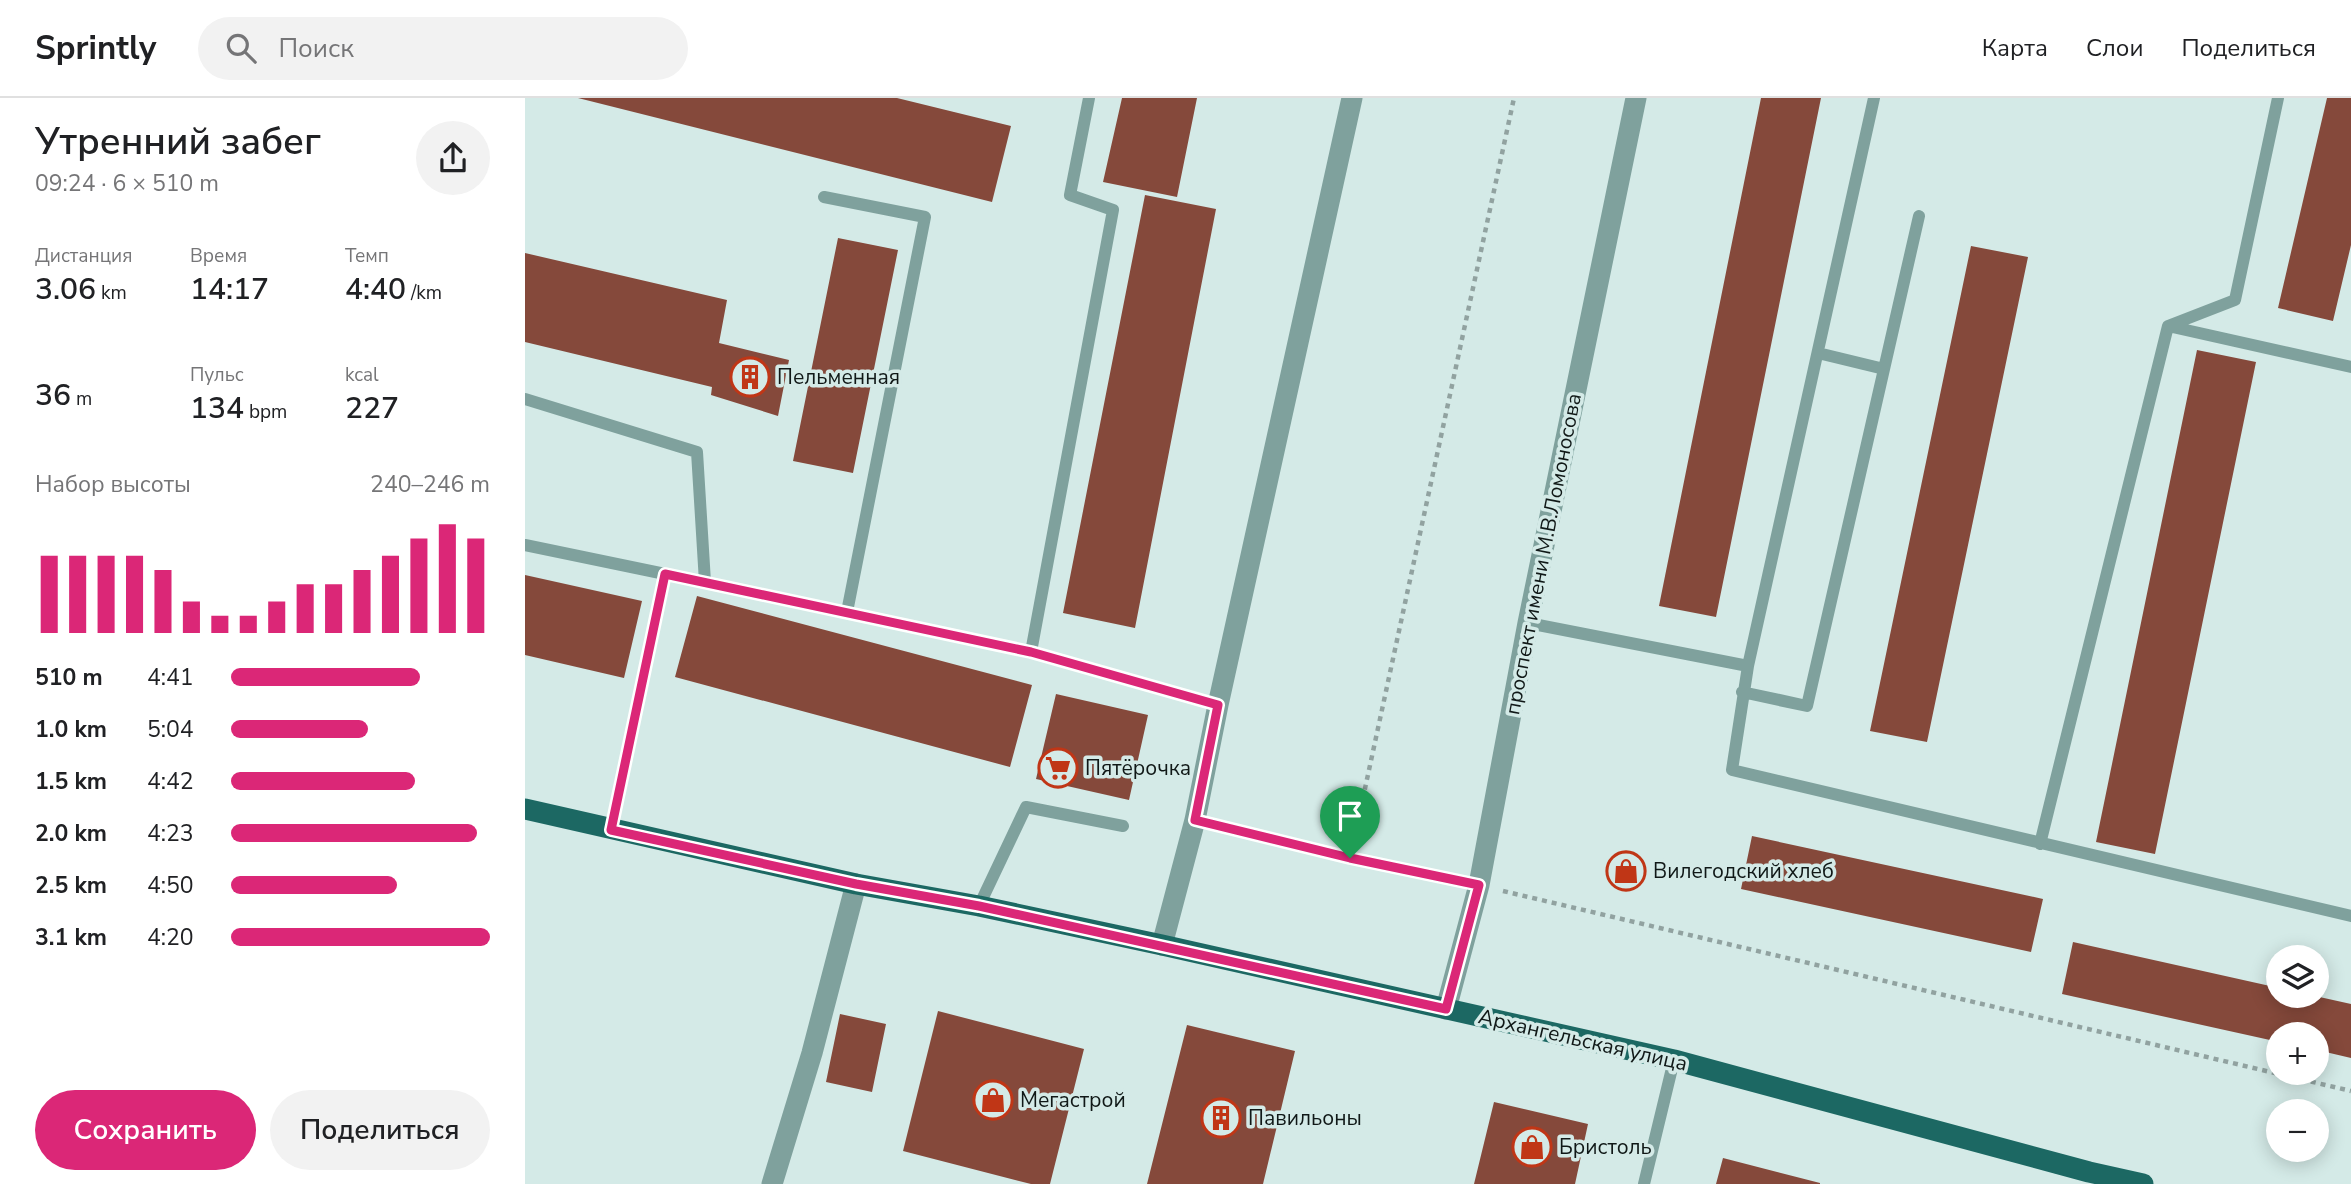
<!DOCTYPE html>
<html lang="ru">
<meta charset="utf-8">
<style>
body{margin:0;font-family:"Nunito Sans",sans-serif;background:#f2f2f2;color:#202124;height:100vh;display:flex;flex-direction:column;font-size:26px;white-space:nowrap}
*{box-sizing:border-box;margin:0}
p{font-size:23px;color:#757577}
.icon{flex:none;width:38px;height:38px;fill:none;stroke:currentColor;stroke-width:2;stroke-linecap:round;stroke-linejoin:round}
.map{position:relative;flex:1;overflow:hidden}
.sheet{display:flex;flex-direction:column;background:#fff;width:525px}
.sheet>*{flex:none}
.tools{position:absolute;left:1741px;top:847px;display:grid;gap:14px}
.tools a{display:grid;place-items:center;width:63px;height:63px;border-radius:50%;background:#fff;box-shadow:0 4px 18px #0003;font-size:35px}
.pin{position:absolute;display:grid;place-items:center;width:60px;height:60px;color:#fff;margin:-72px -30px;border-radius:50% 50% 50% 0;rotate:-45deg;box-shadow:0 0 7px #0007}
.pin .icon{rotate:45deg}
.round{display:grid;place-items:center;flex:none;width:74px;height:74px;border-radius:37px;background:#f2f2f2}
.headline{display:flex;align-items:center;justify-content:space-between;height:119px;padding:0 35px}
h1{font-size:38px;font-weight:600;line-height:52px}
.metrics{display:grid;grid-template-columns:repeat(3,1fr);gap:10px;height:119px;padding:7px 35px}
.metrics div{display:grid;align-content:center}
.metrics b{font-size:30px;font-weight:600}
.metrics small{font-size:19px;font-weight:400}
.metrics p{font-size:19px}
.chart{height:196px;padding:14px 35px}
.chart p{display:flex;justify-content:space-between}
.chart svg{width:100%;height:126px;margin-top:7px;stroke:#db2777;stroke-width:6}
.cta{display:flex;gap:14px;margin-top:auto;padding:14px 35px}
.cta a{flex:1;height:80px;border-radius:42px;background:#db2777;color:#fff;font-size:28px;font-weight:600;line-height:80px;text-align:center}
.cta a+a{background:#f2f2f2;color:#202124}
ul{padding:0 35px;list-style:none;font-size:23px}
li{display:grid;grid-template-columns:112px 84px 1fr;align-items:center;height:52px}
li i{height:18px;border-radius:9px;background:#db2777}
header{display:flex;align-items:center;gap:42px;box-sizing:border-box;height:98px;padding:0 35px;background:#fff;border-bottom:2px solid #e0e0e0}
header strong{font-size:33px}
nav{display:flex;gap:38px;margin-inline-start:auto;font-size:24px}
.search{width:490px;height:63px;background:#f2f2f2;display:flex;align-items:center;gap:18px;box-sizing:border-box;padding:0 24px;border-radius:38px;color:#757577;font-size:26px}
main{display:flex;flex:1;min-height:0}
.map>svg:first-child{display:block}
.building{fill:#85493b}
.lines{fill:none;stroke-linecap:round;stroke-linejoin:round}
.path{stroke:#91a2a0;stroke-width:4.5;stroke-dasharray:5 5;stroke-linecap:butt}
.lane{stroke:#7fa19d;stroke-width:12}
.street{stroke:#7fa19d;stroke-width:21}
.primary{stroke:#1c6863;stroke-width:21}
.route-casing{stroke:#fff;stroke-width:14}
.route{stroke:#db2777;stroke-width:9}
.labels{text-anchor:middle;dominant-baseline:central;stroke-width:7;stroke-linejoin:round;paint-order:stroke}
.poi-label{font-size:21px;fill:#101817;stroke:#d4eae7;text-anchor:start}
.street-label{font-size:21px;fill:#101817;stroke:#d4eae7}
</style>
<header>
<strong>Sprintly</strong>
<div class="search"><svg class="icon" aria-label="search" viewBox="0 0 24 24"><circle cx="10" cy="10" r="6"/><path d="M15 15l6 6"/></svg>Поиск</div>
<nav><a>Карта</a><a>Слои</a><a>Поделиться</a></nav>
</header>
<main>
<section class="sheet">
<div class="headline"><div><h1>Утренний забег</h1><p>09:24 · 6 × 510 m</p></div><a class="round"><svg class="icon" aria-label="share" viewBox="0 0 24 24"><path d="M12 15V3M7 8l5-5 5 5M5 13v7h14v-7"/></svg></a></div>
<div class="metrics">
<div><p>Дистанция</p><b>3.06<small> km</small></b></div>
<div><p>Время</p><b>14:17</b></div>
<div><p>Темп</p><b>4:40<small> /km</small></b></div>
</div>
<div class="metrics">
<div><b>36<small> m</small></b></div>
<div><p>Пульс</p><b>134<small> bpm</small></b></div>
<div><p>kcal</p><b>227</b></div>
</div>
<div class="chart"><p><span>Набор высоты</span>240–246 m</p>
<svg viewBox="0 0 160 44" preserveAspectRatio="none"><path d="M5 44V17M15 44V17M25 44V17M35 44V17M45 44V22M55 44V33M65 44V38M75 44V38M85 44V33M95 44V27M105 44V27M115 44V22M125 44V17M135 44V11M145 44V6M155 44V11"/></svg>
</div>
<ul>
<li><b>510 m</b>4:41<i style="width:73%"></i></li>
<li><b>1.0 km</b>5:04<i style="width:53%"></i></li>
<li><b>1.5 km</b>4:42<i style="width:71%"></i></li>
<li><b>2.0 km</b>4:23<i style="width:95%"></i></li>
<li><b>2.5 km</b>4:50<i style="width:64%"></i></li>
<li><b>3.1 km</b>4:20<i style="width:100%"></i></li>
</ul>
<div class="cta"><a>Сохранить</a><a>Поделиться</a></div>
</section>
<div class="map">
<svg width="1826" height="1086" viewBox="0 0 1826 1086">
<rect width="100%" height="100%" fill="#d4eae7"/>
<path class="building" d="M53 0H372L486 28 467 104Z
M597 0H672L652 99 578 84Z
M1236 0H1296L1191 519 1134 508Z
M1802 0H1826V147L1808 223 1753 210Z
M620 97 691 111 610 530 538 515Z
M313 140 373 152 328 375 268 363Z
M1446 148 1503 159 1402 644 1345 633Z
M0 155 202 202 194 245 264 262 253 318 186 297 187 289 0 244Z
M1672 252 1731 264 1630 756 1571 744Z
M0 477 117 503 99 580 0 557Z
M172 498 507 587 485 669 150 579Z
M531 596 623 617 604 702 511 681Z
M1227 738 1518 801 1506 854 1216 791Z
M1548 844 1754 890V898H1790L1826 906V960L1792 952V936H1754V944L1537 896Z
M413 913 559 951 525 1086H506L378 1053Z
M315 916 361 926 347 994 301 984Z
M662 927 770 953 738 1086H622Z
M969 1004 1063 1026 1050 1086H949Z
M1198 1060 1295 1085V1086H1191Z"/>
<g class="lines">
<path class="path" d="M694 728 825 760 931 782
M825 760 989 0
M978 793 1826 993"/>
<path class="lane" d="M564 0 545 97 588 112 506 554 693 607
M299 99 400 119 322 514
M1643 228 1826 269
M1293 255 1359 271
M0 301 172 354 180 484
M0 447 140 476
M1003 525 1223 568 1207 672 1826 818
M1223 568 1349 0
M1217 594 1282 608 1394 118
M86 732 140 476 506 554
M1515 746 1643 228 1710 202 1753 0
M454 808 501 709 598 728
M1119 1086 1149 962"/>
<path class="street" d="M637 847 670 722 693 607 827 0
M921 911 954 787 1003 525 1111 0
M247 1086 287 955 331 786"/>
<path class="primary" d="M0 711 331 786 454 808 637 847 1149 962 1564 1074 1618 1086"/>
</g>
<g class="lines">
<g class="route-casing">
<path id="route" d="M140 476 506 554 693 607 670 722 825 760 954 787 921 911 454 808 331 786 86 732Z"/>
</g>
<use href="#route" class="route"/>
</g>
<defs>
<g id="building-ring" transform="scale(2.0125)"><circle r="9.5" fill="#d4eae7" stroke="#c03616" stroke-width="1.5"/><path d="M-4-6H4V6H1V3H-1V6H-4ZM-2.5-4.3h1.7v1.8h-1.7ZM.8-4.3h1.7v1.8H.8ZM-2.5-1h1.7V.8h-1.7ZM.8-1h1.7V.8H.8Z" fill="#c03616"/></g>
<g id="supermarket-ring" transform="scale(2.0125)"><circle r="9.5" fill="#d4eae7" stroke="#c03616" stroke-width="1.5"/><path d="M-6-5.5h2.5l.6 2H6L4.5 2H-2.5L-4.4-4H-6ZM-1.5 3.2a1.3 1.3 0 1 0 .1 0ZM3 3.2a1.3 1.3 0 1 0 .1 0Z" fill="#c03616"/></g>
<g id="shop-ring" transform="scale(2.0125)"><circle r="9.5" fill="#d4eae7" stroke="#c03616" stroke-width="1.5"/><path d="M-5-2.5h2.3a2.7 3.5 0 0 1 5.4 0H5L5.5 6h-11ZM-1.5-2.5h3a1.5 2.3 0 0 0-3 0Z" fill="#c03616"/></g>
</defs>
<g fill-rule="evenodd">
<use href="#building-ring" x="225" y="279"/>
<use href="#supermarket-ring" x="533" y="670"/>
<use href="#shop-ring" x="1101" y="773"/>
<use href="#shop-ring" x="468" y="1002"/>
<use href="#building-ring" x="696" y="1020"/>
<use href="#shop-ring" x="1007" y="1049"/>
</g>
<g class="labels">
<g class="poi-label">
<text x="252" y="279">Пельменная</text>
<text x="560" y="670">Пятёрочка</text>
<text x="1128" y="773">Вилегодский хлеб</text>
<text x="495" y="1002">Мегастрой</text>
<text x="723" y="1020">Павильоны</text>
<text x="1034" y="1049">Бристоль</text>
</g>
<g class="street-label">
<text transform="translate(1018 456) rotate(-79)">проспект имени М.В.Ломоносова</text>
<text transform="translate(1058 942) rotate(13)">Архангельская улица</text>
</g>
</g>
</svg>
<div class="tools">
<a><svg class="icon" aria-label="layers" viewBox="0 0 24 24"><path d="M12 4l9 5-9 5-9-5zM3 14l9 5 9-5"/></svg></a>
<a>+</a>
<a>−</a>
</div>
<div class="pin" style="left:825px;top:760px;background:#1e9e55"><svg class="icon" aria-label="arrive" viewBox="0 0 24 24"><path d="M6 21V4h12l-3 4 3 4H6"/></svg></div>
</div>
</main>
